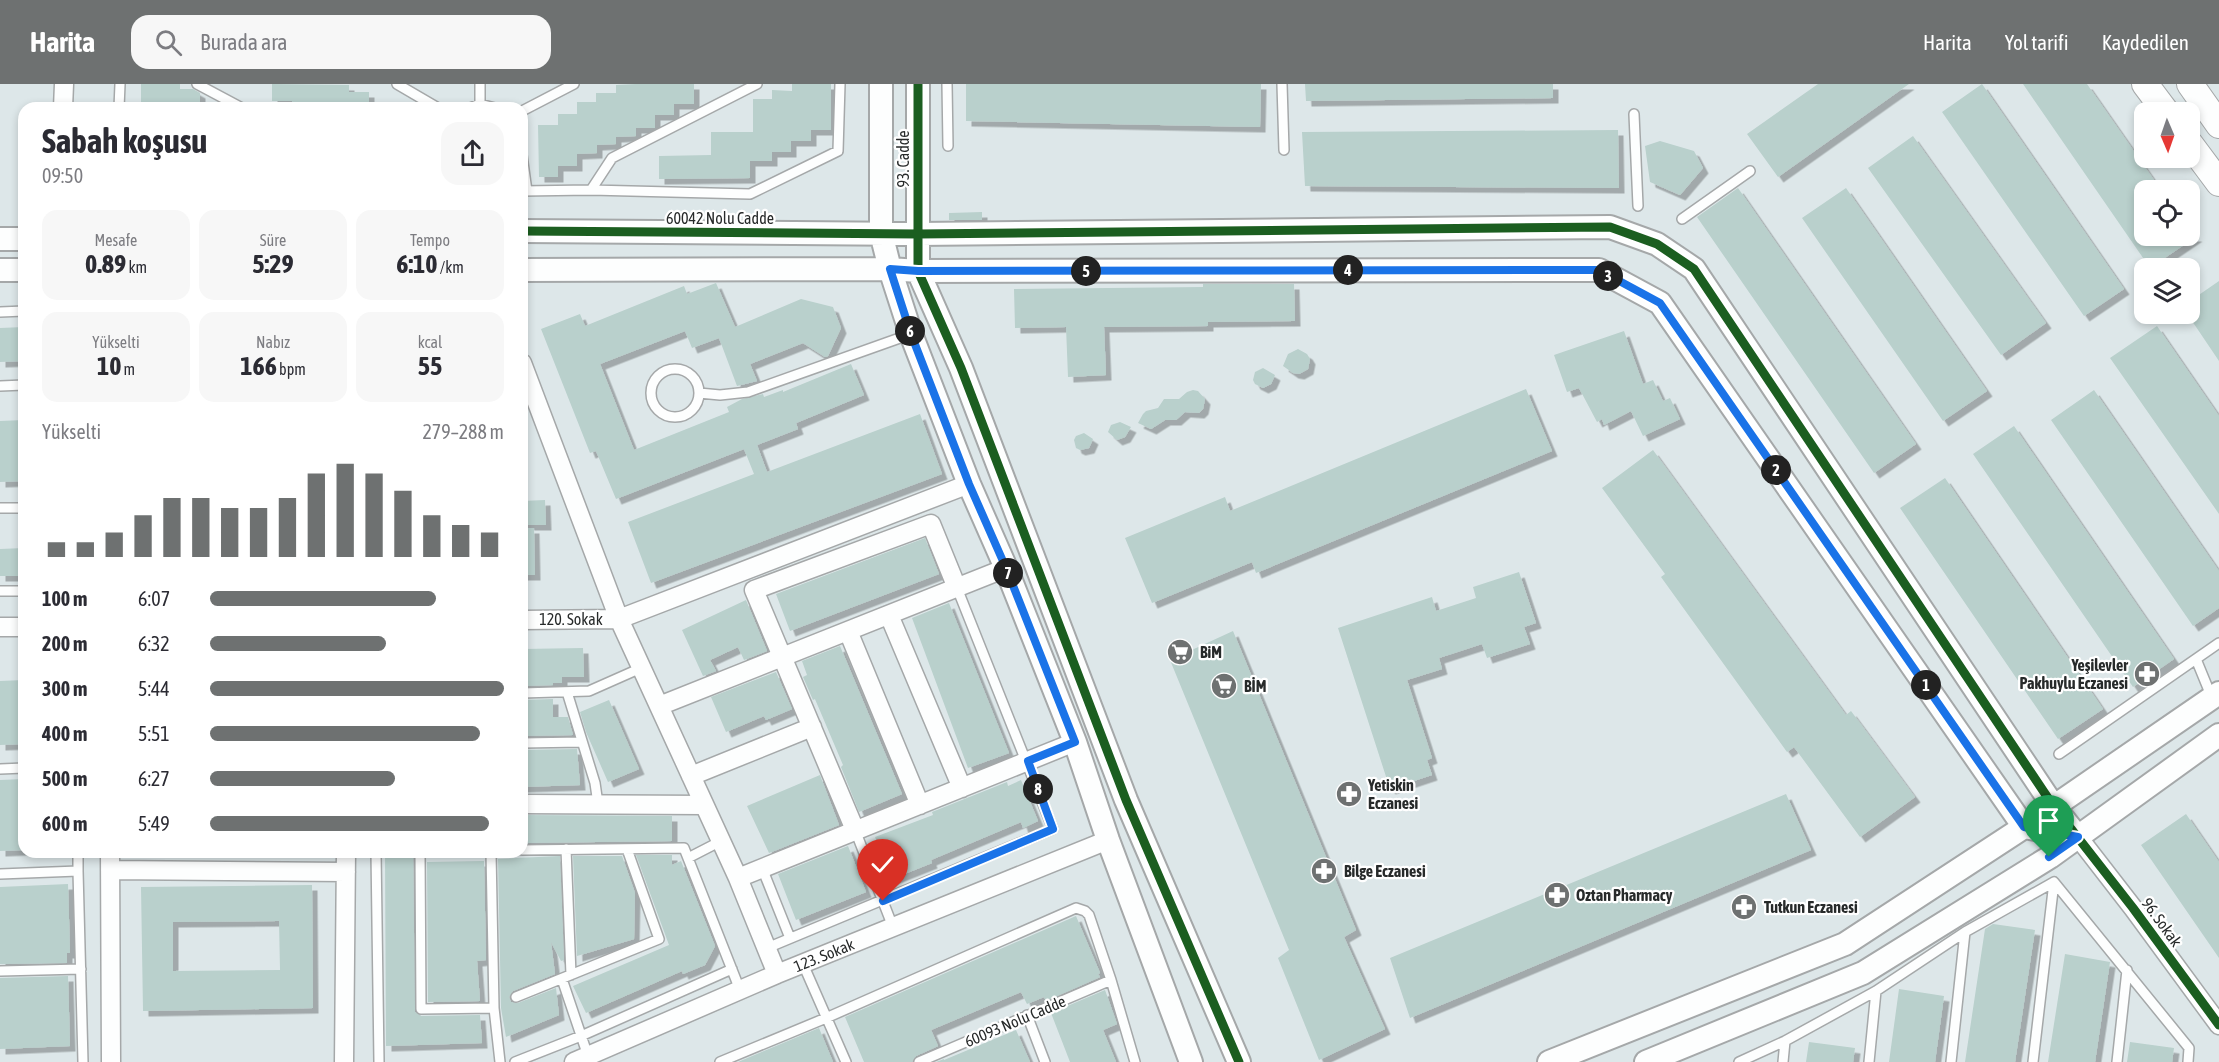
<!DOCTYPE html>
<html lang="tr">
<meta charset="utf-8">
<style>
body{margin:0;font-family:"Asap Condensed",sans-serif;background:#f7f7f7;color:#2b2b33;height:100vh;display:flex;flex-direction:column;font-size:22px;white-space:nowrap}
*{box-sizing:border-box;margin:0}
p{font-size:20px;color:#7c7c81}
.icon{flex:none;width:33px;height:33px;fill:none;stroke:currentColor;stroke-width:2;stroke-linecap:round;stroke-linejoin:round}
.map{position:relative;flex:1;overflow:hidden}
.side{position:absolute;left:18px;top:18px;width:510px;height:756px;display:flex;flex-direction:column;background:#fff;border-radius:18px;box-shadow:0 3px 9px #0003}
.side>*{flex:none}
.needle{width:39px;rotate:178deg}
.tools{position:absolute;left:2134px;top:18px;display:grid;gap:12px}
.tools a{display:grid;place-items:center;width:66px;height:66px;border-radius:12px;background:#fff;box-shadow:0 3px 9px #0003;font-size:30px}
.pin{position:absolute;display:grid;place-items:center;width:51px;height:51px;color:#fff;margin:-62px -26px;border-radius:50% 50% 50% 0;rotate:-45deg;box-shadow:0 0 6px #0007}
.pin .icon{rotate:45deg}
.km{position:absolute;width:30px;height:30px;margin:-15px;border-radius:50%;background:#222;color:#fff;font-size:16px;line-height:30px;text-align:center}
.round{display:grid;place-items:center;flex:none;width:63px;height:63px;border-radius:18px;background:#f7f7f7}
.headline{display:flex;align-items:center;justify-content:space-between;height:102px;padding:0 24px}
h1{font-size:33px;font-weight:700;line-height:45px}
.figures{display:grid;grid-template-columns:repeat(3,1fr);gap:9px;height:102px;padding:6px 24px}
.figures div{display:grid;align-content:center;border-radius:15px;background:#f7f7f7;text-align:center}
.figures b{font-size:26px;font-weight:700}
.figures small{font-size:16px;font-weight:400}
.figures p{font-size:16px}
.chart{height:168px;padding:12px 24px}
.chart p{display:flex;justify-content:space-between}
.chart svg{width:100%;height:108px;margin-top:6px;stroke:#6e7171;stroke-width:6}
ul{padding:0 24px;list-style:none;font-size:20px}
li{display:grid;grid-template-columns:96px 72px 1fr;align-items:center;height:45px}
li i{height:15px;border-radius:8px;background:#6e7171}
header{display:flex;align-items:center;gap:36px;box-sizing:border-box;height:84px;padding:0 30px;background:#6e7171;color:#fff}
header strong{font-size:28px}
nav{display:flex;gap:33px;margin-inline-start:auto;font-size:21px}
.search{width:420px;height:54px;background:#f7f7f7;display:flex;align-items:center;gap:15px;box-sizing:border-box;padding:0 21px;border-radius:18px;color:#7c7c81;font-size:22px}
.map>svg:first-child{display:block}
.built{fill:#dde7e9;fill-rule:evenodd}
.building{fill:#b9d0cc;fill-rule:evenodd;filter:url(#shadow)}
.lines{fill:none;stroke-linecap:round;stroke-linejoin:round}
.service-casing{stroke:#a5a8a9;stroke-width:12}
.minor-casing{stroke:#a5a8a9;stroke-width:21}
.tertiary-casing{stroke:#a5a8a9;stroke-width:26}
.secondary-casing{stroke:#a5a8a9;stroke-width:28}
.service{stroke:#fdfefe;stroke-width:9}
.minor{stroke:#fdfefe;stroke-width:18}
.tertiary{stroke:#fdfefe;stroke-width:22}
.secondary{stroke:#fdfefe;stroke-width:26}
.cycleway-casing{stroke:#fff;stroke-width:13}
.cycleway{stroke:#1b5e20;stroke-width:9}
.route-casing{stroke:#fff;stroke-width:12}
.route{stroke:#1a73e8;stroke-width:8}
.labels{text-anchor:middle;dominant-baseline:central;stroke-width:4.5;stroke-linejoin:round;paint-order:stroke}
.street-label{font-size:16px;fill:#272a2a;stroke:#fff}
.poi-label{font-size:16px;font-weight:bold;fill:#272a2a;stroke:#fff;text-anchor:start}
</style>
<header>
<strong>Harita</strong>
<div class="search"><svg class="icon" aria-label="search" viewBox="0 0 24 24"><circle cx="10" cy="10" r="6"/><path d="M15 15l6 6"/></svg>Burada ara</div>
<nav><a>Harita</a><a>Yol tarifi</a><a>Kaydedilen</a></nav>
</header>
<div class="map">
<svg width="2219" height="978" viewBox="0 0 2219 978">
<defs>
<filter id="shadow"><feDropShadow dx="5.5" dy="5.5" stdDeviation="0" flood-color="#0004"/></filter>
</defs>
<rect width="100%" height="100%" fill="#f1f5f6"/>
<path class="built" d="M0 0H2219V978H0ZM24 24H522V768H24ZM2145 28H2190V74H2145ZM2145 106H2190V152H2145ZM2145 184H2190V230H2145Z"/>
<path class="building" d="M141 0H180V5H193L200 9V24H141Z
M272 0 349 1V8H369V24H292V17H272Z
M636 0H694V20H674V31H655V44H636V52L616 53V60L597 61V69L577 70V82H558V93H539L538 41H558V30H577V18H596V9H616V1Z
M792 0H831V46H811V57H791V68H772V77H750V94L659 95V72L711 71V48H753V15H772V6L792 7Z
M966 0H1261L1260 43 966 37Z
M1305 0H1553V14L1306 17Z
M1818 0H1909L1778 93 1747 50Z
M1982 0 2124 205 2084 232 1942 28Z
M2023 0H2087L2161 106H2145V152H2197L2150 184Z
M1618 46 1619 104 1305 102 1302 48Z
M1913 52 2046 239 2001 271 1868 84Z
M1660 57 1694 67 1703 84 1680 111 1650 98 1645 62Z
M1738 104 1916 360 1874 389 1697 133Z
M1846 104 1987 307 1943 337 1802 134Z
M982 128V136H949V129Z
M2219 197V277L2190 234V217Z
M716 199 735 243 801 215 833 223 841 244 828 272 825 273 803 259 750 280 757 297 737 302 719 254 692 264 685 247 600 280 634 366 729 328 727 323 742 315 763 310 764 313 783 306V308L851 280 864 311 796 339 798 345 757 361 767 388 920 330 942 390 651 499 628 438 754 390 744 365 616 415 596 367 590 369 541 245 580 230 585 242 684 202 687 210Z
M1203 200H1294L1295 237 1208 238V242L1104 243 1106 291 1068 293 1066 243 1015 244 1014 205 1203 203Z
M2157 242 2219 332V430L2110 274Z
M24 243V277L0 278V244Z
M1624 247 1643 300 1653 296 1663 317 1670 314 1680 335 1643 352 1631 327 1604 341 1602 335 1597 338 1579 304 1567 308 1554 271Z
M1298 265 1307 270 1310 275 1308 285 1299 290 1293 289 1283 282 1288 270Z
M1263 284 1275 291 1271 300 1263 304 1255 300 1253 296 1255 288Z
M1526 305 1552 367 1256 489 1252 478 1152 519 1125 454 1225 413 1230 427Z
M1193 306 1198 307 1205 315 1203 325 1199 329 1185 328 1176 336H1165L1151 345 1138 339 1143 330 1146 327 1158 324 1164 315H1179L1187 308Z
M2094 306 2219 487V524L2193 542 2051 336Z
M24 336V397L0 398V337Z
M1120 338 1131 343 1125 353 1117 356 1108 348 1111 341Z
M2014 342 2174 575 2133 603 1973 370Z
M1084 349 1093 355 1089 364 1080 366 1076 364 1074 356 1076 352Z
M1653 366 1846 631 1851 627 1915 713 1860 753 1794 663 1787 668 1661 493 1665 490 1602 404Z
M1945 394 2103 625 2058 655 1900 424Z
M545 416 546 441H522V417Z
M522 444H534L535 491H522Z
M925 454 939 490 790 547 776 510Z
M24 464V492H0V465Z
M1519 488 1536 539 1524 543 1530 560 1487 574 1482 560 1439 574 1442 585 1407 596 1432 674 1427 676 1432 691 1390 705 1338 544 1432 513 1436 527 1476 514 1473 503Z
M746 516 767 567 744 576 738 563 710 576 716 587 703 592 682 546Z
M949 519 1009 669 968 684 912 534Z
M1233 547 1356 846 1344 853 1385 945 1319 976 1278 874 1289 866 1170 576Z
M840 562 902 710 859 728 841 683 843 681 815 615 813 616 803 593 807 591 802 577Z
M583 564 584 593H562V599H553V601L522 602V565Z
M776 588 792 625 766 636 764 632 726 648 711 613Z
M24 596V660L0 661V597Z
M553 615V633H568L573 651 522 652V616Z
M609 616 639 685 608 698 586 648 580 628Z
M577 665 580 701 522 703V666Z
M820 691 839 741 769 769 747 722Z
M24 695V766L0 767V696Z
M1021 696 1038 737 1023 744 1021 738 931 776 932 779 892 795 875 753 933 731 932 728 1007 698 1008 702Z
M1786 710 1811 766 1410 934 1390 874Z
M2186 730 2219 778V874L2141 761Z
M522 731 672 732V757L522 759Z
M848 762 866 808 796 836 778 790Z
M385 768H413L415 928 421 932 480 931 482 959 386 962Z
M636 771H672V781L681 777 715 862 705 881 683 890 682 887 586 929 573 902 669 861Z
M560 772 564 876 561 877 551 858 555 890 513 907 509 913 511 918 518 919 556 904 559 931 506 953 501 924 498 775Z
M573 772H622L635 809 634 855 577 872Z
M484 777 486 876 477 877 480 917 428 918 427 778Z
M68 800 70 869H67V879L0 880V803Z
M312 801 313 924 143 927 141 803ZM279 837 280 886 173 887V838Z
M1076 832 1100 889 1098 890 1100 893 1046 917 1044 913 1027 920 1021 908 931 946 938 962 916 972 912 978H864L845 933Z
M1993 840 2035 846 2015 978H1965L1985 845Z
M2065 870 2110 878 2095 978H2048Z
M68 892 70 962 0 965V894Z
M1899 905 1944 912 1935 978H1889Z
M1105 906 1117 940 1103 946 1116 978H1070L1051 929Z
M819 944 833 978H738Z
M1016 946 1030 978H936L944 975V976Z
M1809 958 1855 964 1853 978H1806Z
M2130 958 2174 964 2172 978H2127Z"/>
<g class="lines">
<g class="service-casing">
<path id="service" d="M197 0 242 24
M397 0 438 24
M480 0V20
M947 0 948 62
M1282 0 1284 66
M119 24 120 0
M470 24 480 20 495 24
M522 27 574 0
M1634 30 1638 122
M522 71 527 107
M591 106 612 74 757 0
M522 107 591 106 750 110 838 67 840 0
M1682 135 1750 87
M0 228 24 227
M651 309a24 24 0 1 1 48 0a24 24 0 1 1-48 0Z
M0 302 24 301
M699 309 720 311 748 308 911 250
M0 424H24
M0 507H24
M2196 575 2212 614
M567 608 595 699 598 720
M522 609 589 607 641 584
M522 659 582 658
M2059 670 2219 559
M0 685 24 684
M855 746 893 843
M566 765 571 891
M522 766 684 764 740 906
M376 768 379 978
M420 768 421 925 494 924
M491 768 494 924 500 978
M688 774 721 757
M762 784 790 854
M78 787 83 978
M0 790 78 787V768
M767 864 1053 745 957 504
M803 880 846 978
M0 887 81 885
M562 895 588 972
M516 913 659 855 627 765
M1027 931 1045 978
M515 978 581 952 732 885
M720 978 826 934 1076 824 1085 827 1089 831 1111 896 1135 978
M919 978 1111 896
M1739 978 1785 957 1876 907 1965 848 2054 798 2189 964 2188 978
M1783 978 1785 957
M1869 978 1876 907
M1951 978 1965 848
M2033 978 2054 798
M2117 978 2127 886"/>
</g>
<g class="minor-casing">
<path id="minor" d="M63 24 64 0
M522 279 619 535 738 794 777 890
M889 531 962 704
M522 536 619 535 969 400
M0 543H24
M848 547 920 721
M659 622 1006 484
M691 692 812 643
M522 720 704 721
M855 746 754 506 931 440 957 504
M2078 753 2133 824 2219 941
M110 768 111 978
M110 786 346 788
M738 794 1075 658
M344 978 346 768
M574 978 777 890 1108 756"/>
</g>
<g class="tertiary-casing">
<path id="tertiary" d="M881 0V149L890 185 911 250 969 400 1006 484 1075 658 1108 756 1191 978
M918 0V187L961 284 1126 716 1239 978
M522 147 918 150 1610 143 1657 160 1694 185 2054 723 2078 753
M0 155H24
M0 186H24
M522 186 890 185 918 187 1599 186 1660 219 2024 743 2078 753
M1549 978 1845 860 2024 743 2219 609
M1646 978 1863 889 2050 773 2219 651"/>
</g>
<g class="secondary-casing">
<path id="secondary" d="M2145 0 2166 28
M2190 0 2219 41
M2190 60 2219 99"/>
</g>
<use href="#service" class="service"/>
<use href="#minor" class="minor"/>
<use href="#tertiary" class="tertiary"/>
<use href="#secondary" class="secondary"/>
<g class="cycleway-casing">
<path id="cycleway" d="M918 0V187L961 284 1126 716 1239 978
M522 147 918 150 1610 143 1657 160 1694 185 2054 723 2133 824 2219 941"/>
</g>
<use href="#cycleway" class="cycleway"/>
</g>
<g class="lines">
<g class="route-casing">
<path id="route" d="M883 817 1053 745 1028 677 1075 658 1006 484 969 400 911 250 890 185 918 187 1599 186 1660 219 2024 743 2078 753 2049 773"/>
</g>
<use href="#route" class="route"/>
</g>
<defs>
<g id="supermarket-disc" transform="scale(1.35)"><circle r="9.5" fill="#6e7171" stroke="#fff"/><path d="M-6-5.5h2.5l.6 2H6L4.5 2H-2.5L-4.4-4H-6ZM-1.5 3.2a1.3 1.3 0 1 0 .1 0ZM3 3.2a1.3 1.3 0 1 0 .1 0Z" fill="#fff"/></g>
<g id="pharmacy-disc" transform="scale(1.35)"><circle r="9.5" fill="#6e7171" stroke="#fff"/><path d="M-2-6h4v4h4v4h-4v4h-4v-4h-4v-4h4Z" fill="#fff"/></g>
</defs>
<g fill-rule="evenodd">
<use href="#supermarket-disc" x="1180" y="568"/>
<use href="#pharmacy-disc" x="2147" y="590"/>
<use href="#supermarket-disc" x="1224" y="602"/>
<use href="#pharmacy-disc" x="1349" y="710"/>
<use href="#pharmacy-disc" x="1324" y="787"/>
<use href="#pharmacy-disc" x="1557" y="811"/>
<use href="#pharmacy-disc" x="1744" y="823"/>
</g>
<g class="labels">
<g class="street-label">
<text transform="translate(903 75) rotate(-90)">93. Cadde</text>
<text x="720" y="134">60042 Nolu Cadde</text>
<text x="571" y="535">120. Sokak</text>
<text transform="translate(2162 838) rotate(54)">96. Sokak</text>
<text transform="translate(824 871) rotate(-22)">123. Sokak</text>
<text transform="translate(1015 937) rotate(-23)">60093 Nolu Cadde</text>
</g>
<g class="poi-label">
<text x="1200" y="568">BiM</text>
<text x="2128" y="581" text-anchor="end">Yeşilevler<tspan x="2128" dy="18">Pakhuylu Eczanesi</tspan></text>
<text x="1244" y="602">BİM</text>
<text x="1368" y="701">Yetiskin<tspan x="1368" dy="18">Eczanesi</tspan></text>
<text x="1344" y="787">Bilge Eczanesi</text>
<text x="1576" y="811">Oztan Pharmacy</text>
<text x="1764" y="823">Tutkun Eczanesi</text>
</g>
</g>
</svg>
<div class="tools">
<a><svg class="needle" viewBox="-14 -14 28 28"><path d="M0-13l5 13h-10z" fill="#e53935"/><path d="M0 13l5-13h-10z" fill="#7c7c81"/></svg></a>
<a><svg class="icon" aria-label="locate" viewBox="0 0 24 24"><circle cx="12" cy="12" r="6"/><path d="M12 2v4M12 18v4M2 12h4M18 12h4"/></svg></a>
<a><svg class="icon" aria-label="layers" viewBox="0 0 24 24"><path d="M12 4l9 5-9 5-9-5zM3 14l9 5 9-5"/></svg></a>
</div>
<div class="pin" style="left:2049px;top:773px;background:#1e9e55"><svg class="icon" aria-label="arrive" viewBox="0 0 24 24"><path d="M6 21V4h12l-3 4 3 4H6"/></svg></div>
<div class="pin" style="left:883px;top:817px;background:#d93025"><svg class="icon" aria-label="check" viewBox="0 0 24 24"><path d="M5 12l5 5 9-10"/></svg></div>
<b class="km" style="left:1926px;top:601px">1</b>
<b class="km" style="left:1776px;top:386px">2</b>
<b class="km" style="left:1608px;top:192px">3</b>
<b class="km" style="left:1348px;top:186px">4</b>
<b class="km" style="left:1086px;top:187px">5</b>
<b class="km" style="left:910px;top:247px">6</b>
<b class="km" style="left:1008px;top:489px">7</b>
<b class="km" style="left:1038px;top:705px">8</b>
<section class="side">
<div class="headline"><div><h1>Sabah koşusu</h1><p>09:50</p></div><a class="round"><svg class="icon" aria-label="share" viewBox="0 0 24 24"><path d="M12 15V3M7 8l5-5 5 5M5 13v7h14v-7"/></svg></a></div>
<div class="figures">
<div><p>Mesafe</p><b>0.89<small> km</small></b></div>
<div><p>Süre</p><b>5:29</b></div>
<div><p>Tempo</p><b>6:10<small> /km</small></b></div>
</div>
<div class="figures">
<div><p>Yükselti</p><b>10<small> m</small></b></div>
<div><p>Nabız</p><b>166<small> bpm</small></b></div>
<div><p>kcal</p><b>55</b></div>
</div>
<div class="chart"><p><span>Yükselti</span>279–288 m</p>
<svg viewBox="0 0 160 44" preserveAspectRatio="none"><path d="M5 44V38M15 44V38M25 44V34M35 44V27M45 44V20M55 44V20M65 44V24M75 44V24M85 44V20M95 44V10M105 44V6M115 44V10M125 44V17M135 44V27M145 44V31M155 44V34"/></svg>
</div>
<ul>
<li><b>100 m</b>6:07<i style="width:77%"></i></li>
<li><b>200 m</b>6:32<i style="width:60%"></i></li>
<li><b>300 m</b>5:44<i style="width:100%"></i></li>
<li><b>400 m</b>5:51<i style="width:92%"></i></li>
<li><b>500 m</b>6:27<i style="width:63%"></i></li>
<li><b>600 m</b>5:49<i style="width:95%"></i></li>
</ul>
</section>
</div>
